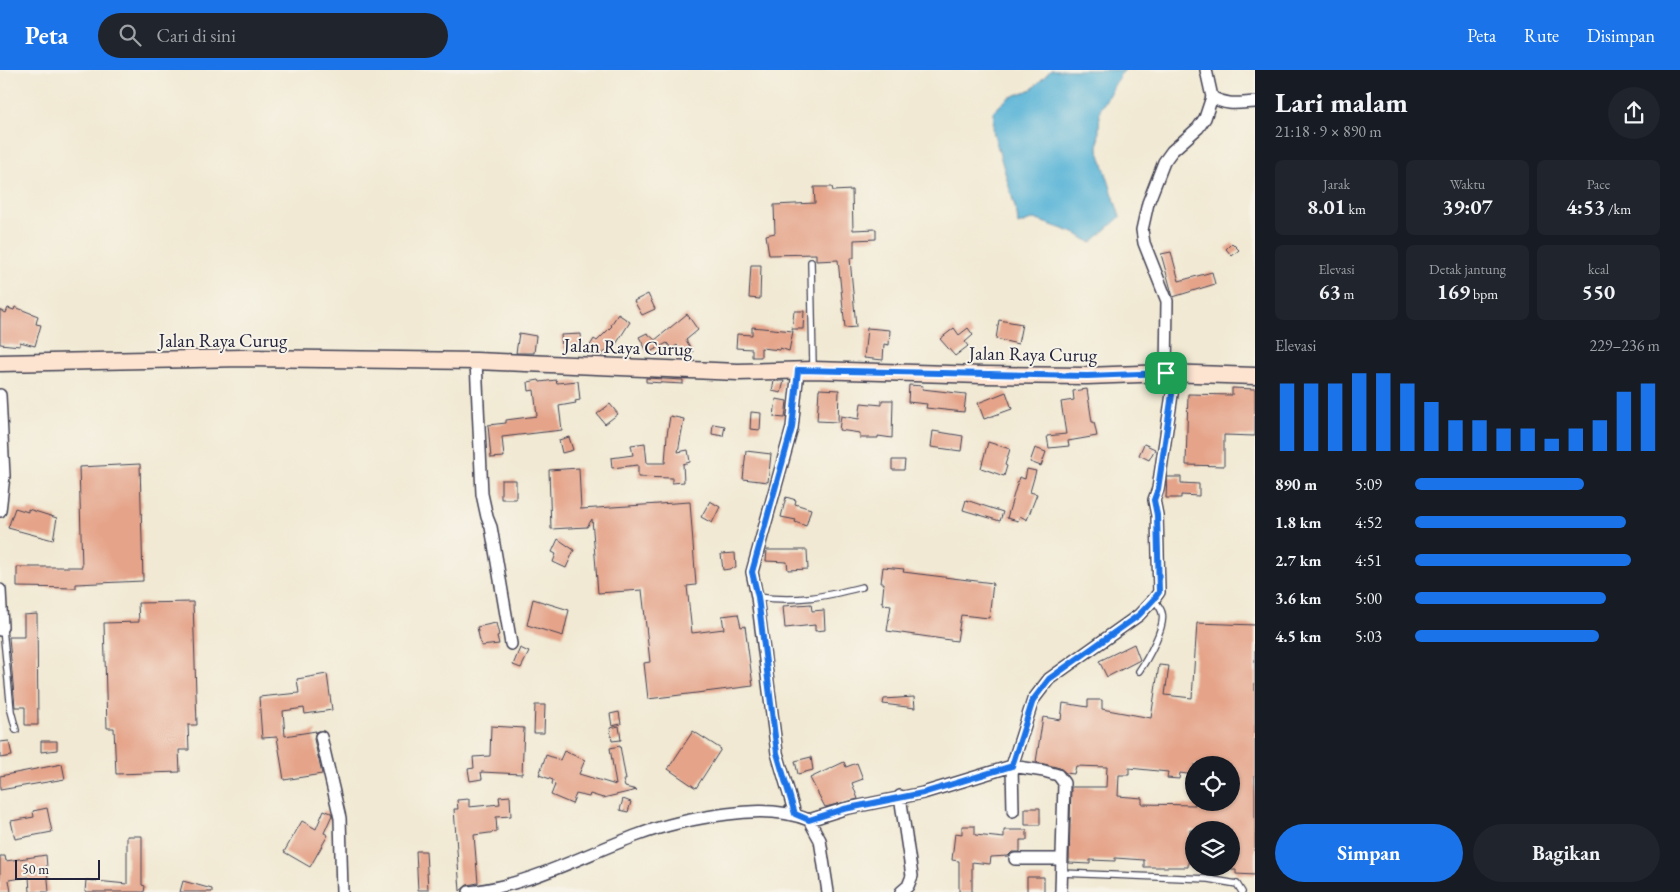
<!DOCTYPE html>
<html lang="id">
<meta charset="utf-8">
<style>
body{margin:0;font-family:"EB Garamond",serif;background:#20242c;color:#f1f3f6;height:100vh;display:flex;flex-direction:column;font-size:19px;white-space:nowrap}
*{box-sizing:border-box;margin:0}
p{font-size:16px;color:#9ea1a6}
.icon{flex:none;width:28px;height:28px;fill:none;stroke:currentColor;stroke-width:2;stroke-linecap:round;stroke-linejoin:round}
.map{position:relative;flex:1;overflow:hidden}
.sheet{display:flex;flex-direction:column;background:#171b24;width:425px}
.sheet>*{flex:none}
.tools{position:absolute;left:1185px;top:686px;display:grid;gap:10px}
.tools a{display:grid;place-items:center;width:55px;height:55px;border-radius:50%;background:#171b24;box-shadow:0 1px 4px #0004;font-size:25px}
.scale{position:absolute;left:15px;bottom:12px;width:85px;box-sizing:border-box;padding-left:5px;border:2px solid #22223b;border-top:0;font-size:14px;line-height:18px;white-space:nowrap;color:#22223b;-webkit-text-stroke:4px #f7f3e8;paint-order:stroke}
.pin{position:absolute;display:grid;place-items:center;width:42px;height:42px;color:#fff;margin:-21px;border-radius:10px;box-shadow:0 2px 8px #0006}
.round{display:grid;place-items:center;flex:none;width:52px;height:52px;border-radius:26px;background:#20242c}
.overview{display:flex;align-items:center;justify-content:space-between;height:85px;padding:0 20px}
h1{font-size:28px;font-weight:700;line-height:38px}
.metrics{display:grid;grid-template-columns:repeat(3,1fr);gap:8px;height:85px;padding:5px 20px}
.metrics div{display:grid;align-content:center;border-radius:8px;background:#20242c;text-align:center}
.metrics b{font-size:21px;font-weight:700}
.metrics small{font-size:14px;font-weight:400}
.metrics p{font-size:14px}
.chart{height:140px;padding:10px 20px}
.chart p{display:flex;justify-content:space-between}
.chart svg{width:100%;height:90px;margin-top:5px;stroke:#1a73e8;stroke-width:6}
.cta{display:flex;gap:10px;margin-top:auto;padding:10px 20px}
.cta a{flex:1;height:58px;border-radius:30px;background:#1a73e8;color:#fff;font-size:20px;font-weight:700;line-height:58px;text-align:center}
.cta a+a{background:#20242c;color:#f1f3f6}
ul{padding:0 20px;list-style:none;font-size:16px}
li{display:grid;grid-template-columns:80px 60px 1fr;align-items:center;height:38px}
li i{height:12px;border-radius:6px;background:#1a73e8}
header{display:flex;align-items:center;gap:30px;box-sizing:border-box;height:70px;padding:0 25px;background:#1a73e8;color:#fff}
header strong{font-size:24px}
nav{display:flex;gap:28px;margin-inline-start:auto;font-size:18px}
.search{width:350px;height:45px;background:#20242c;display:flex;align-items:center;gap:12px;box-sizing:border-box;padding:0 18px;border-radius:28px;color:#9ea1a6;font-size:19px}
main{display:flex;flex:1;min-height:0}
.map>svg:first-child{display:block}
.water{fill:#59b4d7;stroke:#3e6b89}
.building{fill:#e5a48a;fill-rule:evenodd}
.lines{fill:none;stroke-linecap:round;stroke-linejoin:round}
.lane-casing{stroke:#414052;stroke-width:8}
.street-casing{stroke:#414052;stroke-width:14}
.secondary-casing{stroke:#414052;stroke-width:19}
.lane{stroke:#fff;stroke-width:5.5}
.street{stroke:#fff;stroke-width:11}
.secondary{stroke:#fde4d1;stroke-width:16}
.route-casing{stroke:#fff;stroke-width:10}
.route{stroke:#1a73e8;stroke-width:6}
.labels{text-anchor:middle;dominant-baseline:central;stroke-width:4;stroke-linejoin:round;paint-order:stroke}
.street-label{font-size:19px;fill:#22223b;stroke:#f7f3e8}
</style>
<header>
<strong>Peta</strong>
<div class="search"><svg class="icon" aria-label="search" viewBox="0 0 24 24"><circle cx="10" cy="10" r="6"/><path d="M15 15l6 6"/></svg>Cari di sini</div>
<nav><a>Peta</a><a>Rute</a><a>Disimpan</a></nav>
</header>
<main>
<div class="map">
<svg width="1255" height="822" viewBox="0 0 1255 822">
<rect width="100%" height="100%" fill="#f7f3e8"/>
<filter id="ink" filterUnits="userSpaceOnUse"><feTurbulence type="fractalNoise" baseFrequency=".02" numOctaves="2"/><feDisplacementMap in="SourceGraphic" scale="10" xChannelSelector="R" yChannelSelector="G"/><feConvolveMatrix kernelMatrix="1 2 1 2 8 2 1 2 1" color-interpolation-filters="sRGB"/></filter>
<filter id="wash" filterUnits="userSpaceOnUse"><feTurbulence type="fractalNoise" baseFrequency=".0096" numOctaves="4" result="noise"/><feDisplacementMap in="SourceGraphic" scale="20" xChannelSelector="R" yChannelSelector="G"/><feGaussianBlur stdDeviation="1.12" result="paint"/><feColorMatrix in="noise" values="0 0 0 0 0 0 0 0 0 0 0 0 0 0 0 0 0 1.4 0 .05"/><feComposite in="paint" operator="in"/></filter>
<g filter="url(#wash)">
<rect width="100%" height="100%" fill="#f1e9d3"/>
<path class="water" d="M1051 0H1125L1120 5 1100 40 1098 78 1120 147 1091 173 1077 164 1034 149 1018 155 1017 144 993 61 994 41 1008 28 1032 19Z"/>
<g id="blocks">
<path class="building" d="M814 117H832L833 121 852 120 853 160 876 159V169L854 170V188H850L856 257 845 258 838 190 816 191V184L769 185 766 165 775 163 774 135 815 133Z
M1232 173 1239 180 1232 186 1226 179Z
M1171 182 1179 211 1212 202 1215 214 1173 227 1161 184Z
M751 195H761L760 229 749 228Z
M648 224 655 239 642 245 634 231Z
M15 237 38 246 36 254 41 255 35 276 20 272V276L0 274V240L6 243 8 238 14 240Z
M794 241H804L803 259H792Z
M618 244 630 252 613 279 610 276 601 286 589 277 594 269 597 271 612 256 611 255Z
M687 244 698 260 686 270 693 282 685 287 677 275 672 279 667 273 648 283 639 267 647 263 655 270Z
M999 250 1022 254 1018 274 996 269Z
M752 257 793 261 789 281 780 278V280L761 278V287H752V279L736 278 737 264 752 265Z
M867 258 890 260 889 275 884 274 883 290 864 288Z
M954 258 959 265 968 258 973 265 965 272 968 276 955 286 940 269Z
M519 263 536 266 534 283H516Z
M581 264 582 278 562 279 561 265Z
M646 308 683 310V314L646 312Z
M539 310 540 312 556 310 557 313 578 311 580 330 575 331 576 333 559 336 562 360 502 367 504 387 491 388 488 355 506 353V350L537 346 534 320 529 321 528 312Z
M774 311H784L781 323 772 321Z
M909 315 923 316 922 319 966 324 964 342 926 338 927 334 908 332Z
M1232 318 1255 319V366L1224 365V396L1186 395 1188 324 1232 325Z
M819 319 839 320 838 352 817 351Z
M1087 319 1092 352H1094L1097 366 1068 371 1069 376 1049 378 1047 366 1066 364 1061 332 1074 330 1073 321Z
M1006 322 1012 339 984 349 978 333Z
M776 329 787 331 785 348 774 347Z
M882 330H893L892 368 878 366V368H860V363L839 360 841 346 859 349 861 333 882 335Z
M610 334 618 344 605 354 597 344Z
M751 342 761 343 760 360 750 359Z
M670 346 684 349 678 382 688 380 690 392 683 394 684 412 672 413V408L638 407V395L612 398 611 388 633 385 631 375 645 373 647 393H665L667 365Z
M713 354 725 356 723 366 712 364Z
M933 361 963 366 961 381 931 377Z
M569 367 573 380 562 383 559 370Z
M988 372 1010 379 1005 395 1007 396 1004 406 981 398Z
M1144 374 1155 379 1149 390 1139 385Z
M1035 378 1046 382 1041 396 1030 392Z
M746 381 771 384 768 412 743 409Z
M892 390H905L904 400H892Z
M140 394 143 511 76 514V518L17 517V497H82L79 397Z
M579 398 581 439 690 432 696 515 687 516 692 563 724 559 722 546 738 544 741 557 745 556 753 616 648 629 644 593 650 592 642 520 598 523 592 449 587 457 551 459 549 400Z
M1027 399 1036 401 1030 422 1037 424 1027 450 1020 446 1018 451 1007 448 1019 407 1025 409Z
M1167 407H1181V413L1199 414V426L1181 425V428H1166Z
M501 410H516V429H501Z
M786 427 796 430 795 434 811 439 806 456 795 452 796 450 781 447Z
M966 430 1003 442 1000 451 963 440Z
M710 431 720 437 712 453 701 447Z
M15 438 28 442V439L57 448 53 470 8 458Z
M558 469 574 480 566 498 553 492 556 484 552 482Z
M767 480H807L808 499 788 500 787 492 766 491Z
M735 483 736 498 723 500 721 484Z
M883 497 904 499 903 502 993 513 989 548 961 545 957 571 887 561 891 535 882 534 884 513H881Z
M533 529 569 540 563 566 527 555Z
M193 532 197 655H188L189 680H179L180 702 116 704 114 658H107L104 553 139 552 138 533Z
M811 534 812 541 824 540 825 560 815 561V555L785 558 783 536Z
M37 544 38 655H25V637H15L9 567H24V545Z
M496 553 499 565 497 566 499 574 481 576 477 557Z
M1197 553 1255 555V805L1236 804V800H1231V760H1190L1188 797H1144V790L1115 788V791L1090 790V794L1069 793 1071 717H1106L1107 697 1076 696 1074 704 1066 703 1060 698 1036 692 1043 647 1061 650 1063 633 1088 637V630H1102V639L1151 648 1159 595 1169 596 1165 625 1192 628ZM1194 695H1231V732H1195V735L1142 734V728L1118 726 1119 705H1129V698L1168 702 1167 708 1179 709 1180 703 1194 705Z
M1134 574 1140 590 1107 607 1099 591Z
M520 578 529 582 521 598 513 595Z
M327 604 332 640 305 644 304 638 283 641 285 666 316 661 314 669 322 704 284 710 277 667 262 668 259 627 299 623 297 609Z
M914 627 915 638 883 634 884 629Z
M535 635H545L544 663H534Z
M619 642 621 654 612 656 610 644Z
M491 656 524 658 522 704 481 702 482 709 470 711 468 699 474 698 473 687 490 686Z
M619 656 621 670 612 671 610 658Z
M693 661 721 679 696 718 668 699Z
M9 671 12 686 0 688V672Z
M41 671H57V680L41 682Z
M620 676 626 710H623L625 717 637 720 603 728 590 724 589 727 576 724 572 734 551 725 555 715 552 714 553 710 539 705 546 685 560 690 564 681 585 690 579 704 616 715 610 678Z
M811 687 813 700 798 704 795 691Z
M844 692 846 697 857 693 863 709 852 713 858 729 825 737 810 708Z
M62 694 65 709 0 720V706Z
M510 726 511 746 496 747 497 762 474 765 478 813 467 815 460 821 454 739H458L457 730 469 729V737L500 734 499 727Z
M623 729 631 732 628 742 620 740Z
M47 738 52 762 15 769 11 751 34 747 33 741Z
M1025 738H1040V755H1025Z
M324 740 331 743 332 745 324 763 328 765 310 797 284 782 302 751 316 759Z
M962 756H975V765L1004 768V760H1027V770H1020V782H1012L1008 786 991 787 990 794 972 792V822H959V791L952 790 955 763 962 764Z
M127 766H142V815L145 816 144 822H85L86 810 127 814Z
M416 781H426L428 820H418Z
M46 785 49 822H30L29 807 9 810 11 822H0V786H5L6 791Z
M1027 807H1044V822H1027Z
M183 811 212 819V822H180Z"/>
</g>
</g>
<g filter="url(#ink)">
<use href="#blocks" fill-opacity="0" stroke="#414052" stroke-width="1"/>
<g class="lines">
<g class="lane-casing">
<path id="lane" d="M811 192 813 297
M757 527C798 532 823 527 862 517
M3 559 11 641 16 660
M1139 601C1147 590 1166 556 1162 543 1161 538 1157 534 1154 529
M1061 803 1208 809 1237 814 1242 822"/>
</g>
<g class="street-casing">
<path id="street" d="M1212 27C1227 36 1238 33 1255 32
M476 291 482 424 487 447 491 457 511 574
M1166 303 1167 231 1144 173 1142 160 1148 133 1164 92 1172 81 1198 58 1205 48 1212 27 1206 0
M0 325 4 406 0 441
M0 520 2 557 0 560
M321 667 340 748 342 822
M900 726 912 806 908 816 901 822
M1013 741 1012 696 1044 701 1058 705 1064 713 1061 822
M795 744 777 683 757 527 752 502 792 358 798 300
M809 750 820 770 828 822
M1015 789H1061
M469 822C528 816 583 785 638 765 667 754 696 748 727 744 754 740 784 740 809 750L844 739 923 723 1012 696 1033 630 1049 609 1139 545 1154 529 1159 522 1157 445 1154 430 1158 419 1175 304"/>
</g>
<g class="secondary-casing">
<path id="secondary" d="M0 293 242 288 476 291 738 302 813 300 983 305 1087 306 1166 303 1255 306"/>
</g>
<use href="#lane" class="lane"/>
<use href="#street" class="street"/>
<use href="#secondary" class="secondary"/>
</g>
</g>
<g class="lines" filter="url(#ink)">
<g class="route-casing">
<path id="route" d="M798 300 1087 306 1166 303 1175 304 1158 419 1154 430 1157 445 1159 522 1154 529 1139 545 1049 609 1033 630 1012 696 923 723 844 739 809 750 795 744 777 683 758 527 752 502 792 358Z"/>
</g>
<use href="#route" class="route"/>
</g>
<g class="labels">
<g class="street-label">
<text x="223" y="270">Jalan Raya Curug</text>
<text transform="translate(628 277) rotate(2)">Jalan Raya Curug</text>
<text transform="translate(1033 284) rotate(1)">Jalan Raya Curug</text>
</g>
</g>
</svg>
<div class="tools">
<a><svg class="icon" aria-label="locate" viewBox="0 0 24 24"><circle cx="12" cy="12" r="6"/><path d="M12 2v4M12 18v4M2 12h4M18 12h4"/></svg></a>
<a><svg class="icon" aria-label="layers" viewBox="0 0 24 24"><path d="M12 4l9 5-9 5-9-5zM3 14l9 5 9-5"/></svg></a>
</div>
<div class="scale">50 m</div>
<div class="pin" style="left:1166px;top:303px;background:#1e9e55"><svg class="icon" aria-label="arrive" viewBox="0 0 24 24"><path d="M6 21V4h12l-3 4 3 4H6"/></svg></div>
</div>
<section class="sheet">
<div class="overview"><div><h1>Lari malam</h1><p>21:18 · 9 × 890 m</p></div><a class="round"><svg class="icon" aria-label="share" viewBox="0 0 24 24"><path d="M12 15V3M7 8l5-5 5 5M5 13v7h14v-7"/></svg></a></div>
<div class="metrics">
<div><p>Jarak</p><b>8.01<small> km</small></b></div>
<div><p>Waktu</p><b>39:07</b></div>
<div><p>Pace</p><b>4:53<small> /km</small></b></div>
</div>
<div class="metrics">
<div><p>Elevasi</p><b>63<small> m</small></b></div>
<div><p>Detak jantung</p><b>169<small> bpm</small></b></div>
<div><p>kcal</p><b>550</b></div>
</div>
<div class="chart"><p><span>Elevasi</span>229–236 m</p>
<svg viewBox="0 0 160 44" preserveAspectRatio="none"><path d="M5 44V11M15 44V11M25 44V11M35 44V6M45 44V6M55 44V11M65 44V20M75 44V29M85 44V29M95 44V33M105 44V33M115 44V38M125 44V33M135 44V29M145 44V15M155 44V11"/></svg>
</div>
<ul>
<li><b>890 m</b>5:09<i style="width:69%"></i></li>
<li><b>1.8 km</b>4:52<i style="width:86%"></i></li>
<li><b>2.7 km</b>4:51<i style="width:88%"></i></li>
<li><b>3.6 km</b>5:00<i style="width:78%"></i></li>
<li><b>4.5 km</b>5:03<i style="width:75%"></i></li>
</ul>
<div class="cta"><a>Simpan</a><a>Bagikan</a></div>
</section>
</main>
